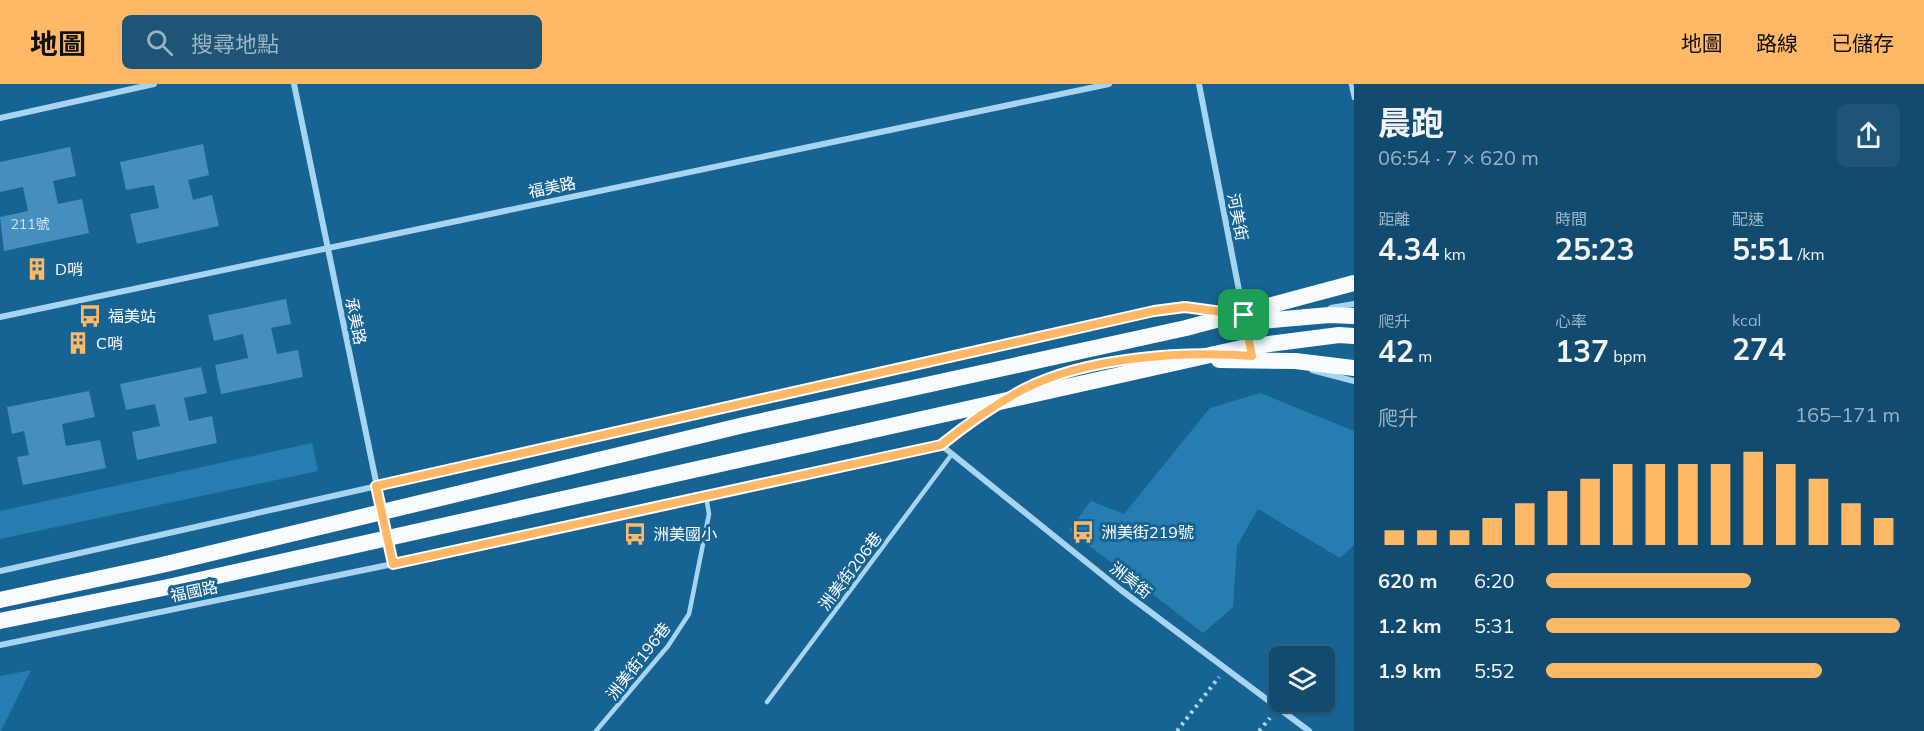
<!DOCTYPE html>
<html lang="zh-TW">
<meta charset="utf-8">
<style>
body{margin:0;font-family:Mulish,"Noto Sans TC",sans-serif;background:#1e5577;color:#f1f3f6;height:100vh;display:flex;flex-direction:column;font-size:22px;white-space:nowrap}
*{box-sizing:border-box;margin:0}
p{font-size:20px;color:#9cb3c3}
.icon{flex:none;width:33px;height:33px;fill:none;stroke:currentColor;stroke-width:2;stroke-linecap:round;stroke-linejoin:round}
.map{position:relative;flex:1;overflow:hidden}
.panel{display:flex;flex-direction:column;background:#114b6f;width:570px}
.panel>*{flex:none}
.tools{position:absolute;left:1269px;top:562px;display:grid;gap:12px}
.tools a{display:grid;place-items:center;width:66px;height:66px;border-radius:9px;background:#114b6f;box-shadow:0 2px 4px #0004,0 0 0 2px #306382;font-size:30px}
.pin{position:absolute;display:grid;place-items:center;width:51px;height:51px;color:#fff;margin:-26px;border-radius:12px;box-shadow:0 3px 9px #0006}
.round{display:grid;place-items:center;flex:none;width:63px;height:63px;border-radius:9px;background:#1e5577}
.head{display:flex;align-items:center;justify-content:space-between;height:102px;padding:0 24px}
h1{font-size:33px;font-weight:700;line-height:45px}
.metrics{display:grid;grid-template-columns:repeat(3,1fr);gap:9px;height:102px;padding:6px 24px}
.metrics div{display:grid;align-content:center}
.metrics b{font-size:30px;font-weight:700}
.metrics small{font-size:16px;font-weight:400}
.metrics p{font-size:16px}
.chart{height:168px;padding:12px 24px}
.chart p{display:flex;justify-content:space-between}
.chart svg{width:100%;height:108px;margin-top:6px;stroke:#ffb866;stroke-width:6}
ul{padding:0 24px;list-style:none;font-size:20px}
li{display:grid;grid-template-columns:96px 72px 1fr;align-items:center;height:45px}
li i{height:15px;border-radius:8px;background:#ffb866}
header{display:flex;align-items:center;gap:36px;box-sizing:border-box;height:84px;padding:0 30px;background:#ffb866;color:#111}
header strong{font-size:28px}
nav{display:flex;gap:33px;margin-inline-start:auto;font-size:21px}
.search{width:420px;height:54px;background:#1e5577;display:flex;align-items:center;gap:15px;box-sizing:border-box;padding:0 21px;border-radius:9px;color:#9cb3c3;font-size:22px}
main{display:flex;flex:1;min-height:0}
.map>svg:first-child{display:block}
.green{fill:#267eb0}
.building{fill:#448fbd}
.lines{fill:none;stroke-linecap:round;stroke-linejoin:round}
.path{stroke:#a7d5f1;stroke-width:4;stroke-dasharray:3 4.5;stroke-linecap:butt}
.service{stroke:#a7d5f1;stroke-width:4.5}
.minor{stroke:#a7d5f1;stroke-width:6}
.trunk{stroke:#f8fcff;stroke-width:16}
.route-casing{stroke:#fff;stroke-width:12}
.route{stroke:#ffb866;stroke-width:8}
.labels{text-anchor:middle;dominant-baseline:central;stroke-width:6;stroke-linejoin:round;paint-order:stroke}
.number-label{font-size:14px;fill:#d0e3ee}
.street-label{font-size:16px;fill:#fff;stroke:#176494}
.poi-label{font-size:16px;fill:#fff;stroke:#176494;text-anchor:start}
</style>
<header>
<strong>地圖</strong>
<div class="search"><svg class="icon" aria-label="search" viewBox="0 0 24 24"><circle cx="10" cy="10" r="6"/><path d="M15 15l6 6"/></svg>搜尋地點</div>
<nav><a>地圖</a><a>路線</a><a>已儲存</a></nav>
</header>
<main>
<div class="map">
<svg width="1354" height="647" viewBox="0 0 1354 647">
<rect width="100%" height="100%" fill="#176494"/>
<path class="green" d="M1260 309 1354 347V461L1340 474 1258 425 1237 462 1233 523 1203 549 1069 446 1091 417 1124 430 1210 324Z
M312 359 318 387 0 455V427Z
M31 586 1 647H0V592Z"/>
<path class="building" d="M203 60 209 91 188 96 193 116 212 111 219 142 137 160 130 130 159 124 154 101 126 106 120 78Z
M70 63 76 92 53 97 58 120 82 115 89 149 4 167 0 133 28 127 23 103 0 108V78Z
M44 179 45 189 30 192 28 181Z
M286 215 291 240 271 244 277 270 298 266 303 293 221 310 215 281 248 274 243 250 214 257 208 231Z
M84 252 86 262 72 264 70 255Z
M201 283 207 309 184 314 189 337 212 332 217 359 137 376 132 348 160 342 155 320 126 326 120 300Z
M89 307 95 333 62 340 66 362 100 356 106 384 23 401 17 373 29 371 24 347 12 350 7 323Z"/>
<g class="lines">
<path class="path" d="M1177 647 1219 593
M1259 647 1270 634"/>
<path class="service" d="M1351 0 1354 14
M767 618 952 370
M596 647 668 562 689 530 709 430 706 412"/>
<path class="minor" d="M294 0 393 480
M1199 0 1243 227
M0 34 154 0
M1331 224 1354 220
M0 233 1109 0
M1245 240 1250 262
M1312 286 1354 297
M1024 305C1072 284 1126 275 1178 271
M941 361 1121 506 1309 647
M0 487 1154 227 1185 223 1226 228
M0 561 393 480 941 361 984 328"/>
<path class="trunk" d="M1228 240 1329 231 1354 232
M1219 276 1295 277 1354 284
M0 516 162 481 744 341 1186 244 1354 199
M0 537 168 503 1246 263 1339 251 1354 252"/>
</g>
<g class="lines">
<g class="route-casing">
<path id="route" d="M1185 223 1244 231 1252 272C1182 267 1087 273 1024 305 994 321 967 340 941 361L393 480 376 402 1154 227Z"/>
</g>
<use href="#route" class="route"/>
</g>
<defs>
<g id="building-bare" transform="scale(1.8)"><path d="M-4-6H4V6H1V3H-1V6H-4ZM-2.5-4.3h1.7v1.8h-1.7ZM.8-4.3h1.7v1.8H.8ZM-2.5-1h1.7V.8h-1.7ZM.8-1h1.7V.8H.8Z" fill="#ffb866" stroke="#176494" stroke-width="2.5" paint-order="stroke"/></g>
<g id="bus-bare" transform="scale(1.8)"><path d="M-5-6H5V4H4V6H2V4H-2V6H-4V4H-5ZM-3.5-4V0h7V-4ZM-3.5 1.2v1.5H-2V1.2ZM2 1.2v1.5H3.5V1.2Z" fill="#ffb866" stroke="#176494" stroke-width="2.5" paint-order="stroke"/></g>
</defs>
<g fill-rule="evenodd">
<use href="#building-bare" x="37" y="185"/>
<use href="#bus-bare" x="90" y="232"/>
<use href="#building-bare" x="78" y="259"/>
<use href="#bus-bare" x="1083" y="448"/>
<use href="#bus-bare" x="635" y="450"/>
</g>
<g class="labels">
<g class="number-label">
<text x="30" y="140">211號</text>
</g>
<g class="street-label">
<text transform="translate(552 103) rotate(-12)">福美路</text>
<text transform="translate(1238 133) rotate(79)">河美街</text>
<text transform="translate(356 237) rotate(78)">承美路</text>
<text transform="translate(850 487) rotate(-53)">洲美街206巷</text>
<text transform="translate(1131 496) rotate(38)">洲美街</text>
<text transform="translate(194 507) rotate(-12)">福國路</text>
<text transform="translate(638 577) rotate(-52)">洲美街196巷</text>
</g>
<g class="poi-label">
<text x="55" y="185">D哨</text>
<text x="108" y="232">福美站</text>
<text x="96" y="259">C哨</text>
<text x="1101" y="448">洲美街219號</text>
<text x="653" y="450">洲美國小</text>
</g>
</g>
</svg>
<div class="tools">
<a><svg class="icon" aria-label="layers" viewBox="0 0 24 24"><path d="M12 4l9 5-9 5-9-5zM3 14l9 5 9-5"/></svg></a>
</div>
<div class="pin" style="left:1244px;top:231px;background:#1e9e55"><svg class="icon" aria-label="arrive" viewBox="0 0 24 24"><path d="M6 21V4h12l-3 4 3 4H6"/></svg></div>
</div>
<section class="panel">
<div class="head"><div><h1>晨跑</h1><p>06:54 · 7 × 620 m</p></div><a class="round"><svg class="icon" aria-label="share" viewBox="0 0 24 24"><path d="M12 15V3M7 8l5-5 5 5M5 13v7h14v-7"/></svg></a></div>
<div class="metrics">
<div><p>距離</p><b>4.34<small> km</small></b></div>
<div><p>時間</p><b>25:23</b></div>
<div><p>配速</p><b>5:51<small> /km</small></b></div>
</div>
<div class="metrics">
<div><p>爬升</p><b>42<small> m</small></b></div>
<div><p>心率</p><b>137<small> bpm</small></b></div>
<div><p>kcal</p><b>274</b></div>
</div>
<div class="chart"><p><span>爬升</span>165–171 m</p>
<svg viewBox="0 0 160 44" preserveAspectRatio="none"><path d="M5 44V38M15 44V38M25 44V38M35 44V33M45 44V27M55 44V22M65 44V17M75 44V11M85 44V11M95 44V11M105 44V11M115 44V6M125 44V11M135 44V17M145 44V27M155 44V33"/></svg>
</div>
<ul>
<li><b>620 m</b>6:20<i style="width:58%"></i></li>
<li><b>1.2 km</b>5:31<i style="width:100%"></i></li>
<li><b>1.9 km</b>5:52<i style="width:78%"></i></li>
</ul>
</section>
</main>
